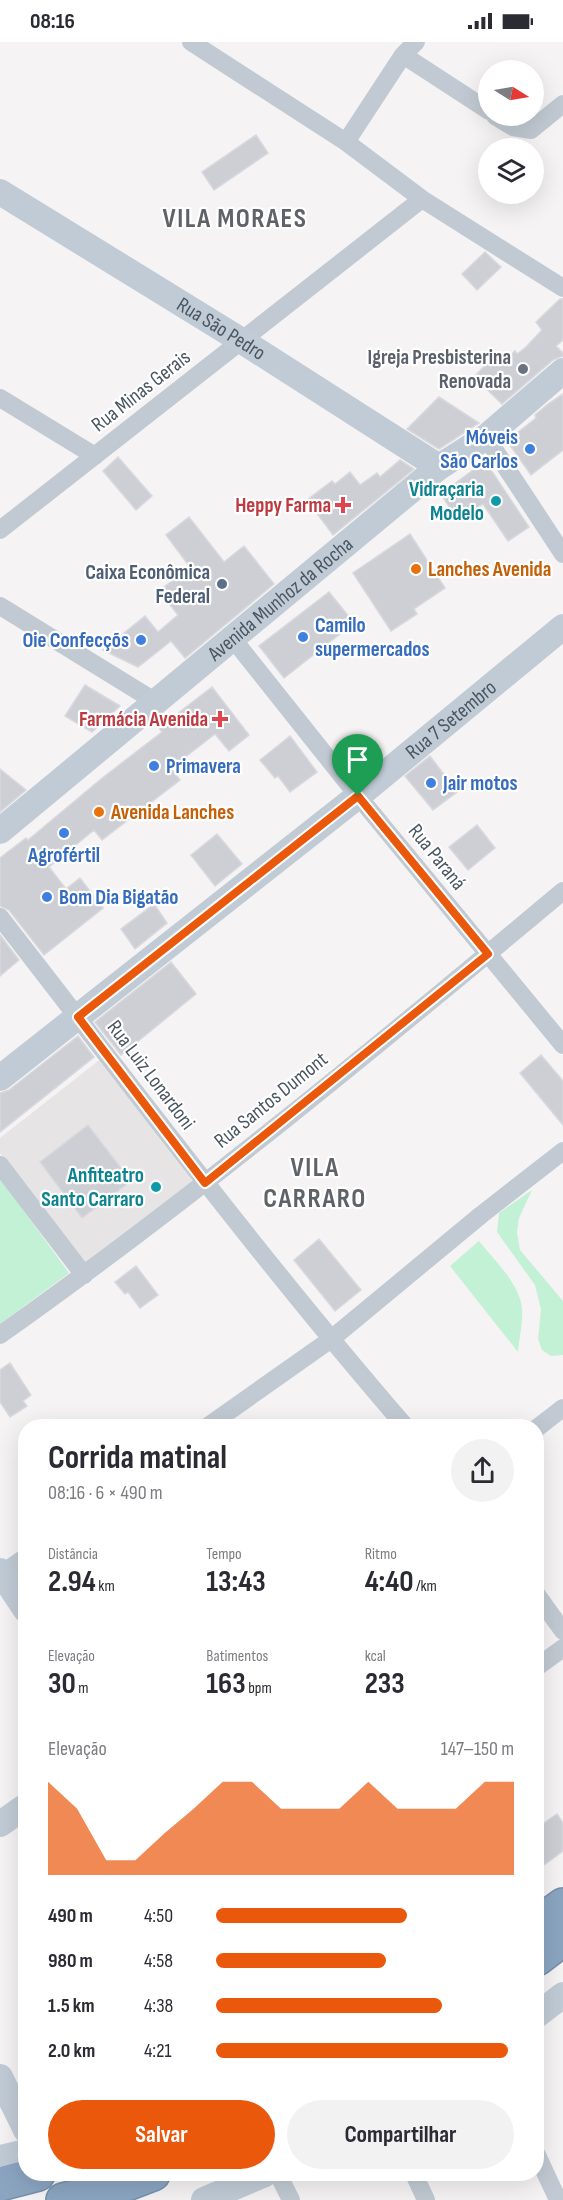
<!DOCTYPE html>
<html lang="pt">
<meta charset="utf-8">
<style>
body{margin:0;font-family:"Sofia Sans Condensed",sans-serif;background:#f2f2f3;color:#2b2b33;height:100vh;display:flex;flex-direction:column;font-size:22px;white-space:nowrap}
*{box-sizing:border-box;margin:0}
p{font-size:20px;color:#7c7c81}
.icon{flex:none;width:33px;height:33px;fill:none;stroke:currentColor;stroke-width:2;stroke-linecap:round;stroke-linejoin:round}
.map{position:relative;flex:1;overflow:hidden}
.sheet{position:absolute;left:18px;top:1377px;width:526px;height:762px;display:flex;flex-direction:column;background:#fff;border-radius:24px;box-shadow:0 6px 24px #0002}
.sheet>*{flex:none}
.needle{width:39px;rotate:101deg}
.tools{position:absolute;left:478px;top:18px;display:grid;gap:12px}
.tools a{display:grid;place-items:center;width:66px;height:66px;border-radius:50%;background:#fff;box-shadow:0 6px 24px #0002;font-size:30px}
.pin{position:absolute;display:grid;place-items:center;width:51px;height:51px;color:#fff;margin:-62px -26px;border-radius:50% 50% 50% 0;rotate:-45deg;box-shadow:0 0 6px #0007}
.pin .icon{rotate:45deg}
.round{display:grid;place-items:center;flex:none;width:63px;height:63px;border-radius:32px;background:#f2f2f3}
.head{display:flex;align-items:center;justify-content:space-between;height:102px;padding:0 30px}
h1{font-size:33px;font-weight:700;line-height:45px}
.figures{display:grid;grid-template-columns:repeat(3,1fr);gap:9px;height:102px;padding:6px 30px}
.figures div{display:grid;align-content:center}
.figures b{font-size:30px;font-weight:700}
.figures small{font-size:16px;font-weight:400}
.figures p{font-size:16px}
.chart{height:168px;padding:12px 30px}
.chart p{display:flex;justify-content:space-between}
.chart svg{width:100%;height:108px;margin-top:6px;fill:#ea580c;opacity:.7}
.action{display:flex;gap:12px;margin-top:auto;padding:12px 30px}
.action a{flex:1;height:69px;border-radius:36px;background:#ea580c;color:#fff;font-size:24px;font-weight:700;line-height:69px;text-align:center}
.action a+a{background:#f2f2f3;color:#2b2b33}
ul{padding:0 30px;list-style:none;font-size:20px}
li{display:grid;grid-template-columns:96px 72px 1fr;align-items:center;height:45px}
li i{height:15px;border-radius:8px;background:#ea580c}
.status{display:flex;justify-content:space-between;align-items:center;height:42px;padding:0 30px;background:#fff;direction:ltr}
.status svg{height:16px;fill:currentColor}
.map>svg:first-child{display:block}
.education{fill:#e6e4e5}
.green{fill:#c3f1d5}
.building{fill:#cdcfd5;stroke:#d7d9de;stroke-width:1.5}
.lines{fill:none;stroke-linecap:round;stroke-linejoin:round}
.highway-casing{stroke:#7690ad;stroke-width:36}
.street{stroke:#c1cad2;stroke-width:18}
.secondary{stroke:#c1cbd6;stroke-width:26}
.highway{stroke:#8ba5c1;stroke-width:33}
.route-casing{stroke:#fff;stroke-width:12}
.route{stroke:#ea580c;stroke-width:8}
.worship-dot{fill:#6b7280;stroke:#fff;stroke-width:2}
.shop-dot{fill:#3f7fe0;stroke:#fff;stroke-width:2}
.culture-dot{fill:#0f9aa8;stroke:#fff;stroke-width:2}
.health-dot{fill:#e0444e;stroke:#fff;stroke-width:2}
.food-dot{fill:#e8710a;stroke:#fff;stroke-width:2}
.service-dot{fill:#5c6f8a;stroke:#fff;stroke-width:2}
.labels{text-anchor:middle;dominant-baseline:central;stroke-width:4.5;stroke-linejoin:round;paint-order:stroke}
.street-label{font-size:21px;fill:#4a5661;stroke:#fff}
.worship-label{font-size:21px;font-weight:bold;fill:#5b616d;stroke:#fff;text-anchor:end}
.shop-label{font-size:21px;font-weight:bold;fill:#366cbe;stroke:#fff;text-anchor:start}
.culture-label{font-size:21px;font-weight:bold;fill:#0d838f;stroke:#fff;text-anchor:end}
.health-label{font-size:21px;font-weight:bold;fill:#be3a42;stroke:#fff;text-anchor:end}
.food-label{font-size:21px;font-weight:bold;fill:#c56008;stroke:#fff;text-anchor:start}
.service-label{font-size:21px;font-weight:bold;fill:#4e5e75;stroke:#fff;text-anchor:end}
.district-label{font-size:27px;font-weight:bold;letter-spacing:1.5px;fill:#5f6368;stroke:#fff}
</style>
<div class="status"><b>08:16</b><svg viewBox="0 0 49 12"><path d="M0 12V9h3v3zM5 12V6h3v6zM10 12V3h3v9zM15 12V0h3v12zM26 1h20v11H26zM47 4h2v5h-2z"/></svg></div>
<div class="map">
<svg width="563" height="2158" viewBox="0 0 563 2158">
<rect width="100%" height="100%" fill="#f5f3f3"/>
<path class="education" d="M102 1016 196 1143 86 1226 0 1111V1096Z"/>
<path class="green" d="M0 1136 69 1231 0 1282Z
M532 1148 519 1176 517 1191 520 1208 563 1259V1313L551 1314 542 1308 538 1297 541 1267 535 1243 497 1190 499 1171Z
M479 1199C494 1218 520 1242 522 1267 523 1282 519 1296 518 1310L450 1224Z"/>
<path class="building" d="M256 93 268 111 214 148 202 130Z
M485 210 501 225 477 248 462 232Z
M560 257H563V298L556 304 563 311V314L553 318 502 362 474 335 491 317 499 324 515 309 517 312 525 306 542 288 536 280Z
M563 352V408L531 433 507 399 536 376 535 373 548 362Z
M439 355 479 381 439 407 407 387Z
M118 415 152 454 136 468 103 429Z
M400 418 414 427 333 493 307 458 332 439 335 442 350 430 360 443 377 431 380 435Z
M485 419 529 485 508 499 483 462 458 479 441 452Z
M189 475 224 520 244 504 274 542 185 616 171 599 138 625 103 608 145 574 158 590 178 573 159 549 190 525 166 493Z
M410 492 445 546 414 567 417 572 391 589 353 531Z
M329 550 354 581 284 636 259 604Z
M85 643 120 664 92 690 65 674Z
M212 645 249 693 229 709 215 692 171 726 180 738 102 798 94 788 49 825 66 847 80 836 103 866 44 913 9 868 0 864V816L26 796 28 798 101 737 162 690 159 686Z
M290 694 317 730 290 750 278 734 275 736 260 718Z
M430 714 457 750 433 768 405 734Z
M0 727 26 748 0 770Z
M477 783 495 806 468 828 449 805Z
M217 792 242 822 215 844 191 813Z
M154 862 167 881 135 907 121 887Z
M0 893 19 918 0 934Z
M171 920 196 952 121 1013 95 980Z
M78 994 94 1015 0 1090V1051L9 1048Z
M541 1013 563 1039V1083L520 1031Z
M88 1083 131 1139 82 1176 40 1120Z
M319 1197 361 1248 335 1269 294 1218Z
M136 1224 158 1253 140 1266 128 1250 125 1252 115 1240Z
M10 1321 31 1353 23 1359 27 1364 10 1375 0 1360V1328Z
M557 1772 563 1781V1809L537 1828V1786Z"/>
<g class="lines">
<g class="highway-casing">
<path id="highway" d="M537 1882 563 1863
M537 1917 563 1897
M0 2142 38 2132
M63 2158 124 2143 153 2132"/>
</g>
<path class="street" d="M191 0 346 100 422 157 563 246
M403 13 489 69
M495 74 513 85 531 88 563 62
M346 100 403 13 416 0
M0 356 95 414
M486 395 563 512
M0 488 422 157
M0 564 156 660
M233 597 358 754 563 1003
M0 875C133 1046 263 1220 405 1384
M0 1123 84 1233
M0 1293C195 1155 380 1002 563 849
M208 1384 330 1298 481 1173 563 1109
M537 1386 563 1366
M0 1533 26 1515
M537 1553 563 1589
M537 1625 563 1606
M537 2113 558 2158
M278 2132 291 2158
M414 2132 426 2158"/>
<g class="secondary">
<path id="s1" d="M0 150 242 299 439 425"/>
<path id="s2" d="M0 789 439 425 486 395 563 329"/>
<path id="s3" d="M0 1036 358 754 563 585"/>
<path d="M0 1529 26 1568"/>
<path d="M0 1782 26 1764"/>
<path d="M537 1973 563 1953"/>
<path d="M0 2035 26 2088"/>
<path d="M0 2116 26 2110"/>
<path d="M204 2158 265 2132"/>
</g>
<use href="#highway" class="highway"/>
</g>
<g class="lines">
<g class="route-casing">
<path id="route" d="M358 754 488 912 205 1141 78 975Z"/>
</g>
<use href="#route" class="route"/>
</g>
<circle class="worship-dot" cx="523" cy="327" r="6"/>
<g class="shop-dot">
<circle cx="530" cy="407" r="6"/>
<circle cx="303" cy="595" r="6"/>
<circle cx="141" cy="598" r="6"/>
<circle cx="154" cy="724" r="6"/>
<circle cx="431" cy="741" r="6"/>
<circle cx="64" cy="791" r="6"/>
<circle cx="47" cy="855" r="6"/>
</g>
<g class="culture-dot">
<circle cx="496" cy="459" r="6"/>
<circle cx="156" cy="1145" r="6"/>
</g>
<g class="health-dot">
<path d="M340 454h6v6h6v6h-6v6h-6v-6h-6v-6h6z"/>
<path d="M217 668h6v6h6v6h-6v6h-6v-6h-6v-6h6z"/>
</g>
<g class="food-dot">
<circle cx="416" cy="527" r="6"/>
<circle cx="99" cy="770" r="6"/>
</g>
<circle class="service-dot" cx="222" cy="542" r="6"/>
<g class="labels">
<g class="street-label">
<text stroke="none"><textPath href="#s1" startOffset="260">Rua São Pedro</textPath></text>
<text transform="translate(141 349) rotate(-38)">Rua Minas Gerais</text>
<text stroke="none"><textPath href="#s2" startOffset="364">Avenida Munhoz da Rocha</textPath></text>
<text stroke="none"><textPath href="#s3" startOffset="576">Rua 7 Setembro</textPath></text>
<text transform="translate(437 815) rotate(51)">Rua Paraná</text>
<text transform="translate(151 1033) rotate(53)">Rua Luiz Lonardoni</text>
<text transform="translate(271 1058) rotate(-39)">Rua Santos Dumont</text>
</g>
<g class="worship-label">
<text x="511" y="315">Igreja Presbisterina<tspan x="511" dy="24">Renovada</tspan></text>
</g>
<g class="shop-label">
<text x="518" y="395" text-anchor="end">Móveis<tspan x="518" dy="24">São Carlos</tspan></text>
<text x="315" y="583">Camilo<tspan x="315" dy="24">supermercados</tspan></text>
<text x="129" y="598" text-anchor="end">Oie Confecçõs</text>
<text x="166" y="724">Primavera</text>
<text x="443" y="741">Jair motos</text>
<text x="64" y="813" text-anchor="middle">Agrofértil</text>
<text x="59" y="855">Bom Dia Bigatão</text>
</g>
<g class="culture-label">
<text x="484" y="447">Vidraçaria<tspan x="484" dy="24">Modelo</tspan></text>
<text x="144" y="1133">Anfiteatro<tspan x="144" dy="24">Santo Carraro</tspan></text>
</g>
<g class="health-label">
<text x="331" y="463">Heppy Farma</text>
<text x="208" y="677">Farmácia Avenida</text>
</g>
<g class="food-label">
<text x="428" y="527">Lanches Avenida</text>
<text x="111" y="770">Avenida Lanches</text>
</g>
<g class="service-label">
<text x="210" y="530">Caixa Econômica<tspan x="210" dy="24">Federal</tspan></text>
</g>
<g class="district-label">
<text x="235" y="177">VILA MORAES</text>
<text x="315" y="1126">VILA<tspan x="315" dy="31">CARRARO</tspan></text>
</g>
</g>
</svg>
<div class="tools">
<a><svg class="needle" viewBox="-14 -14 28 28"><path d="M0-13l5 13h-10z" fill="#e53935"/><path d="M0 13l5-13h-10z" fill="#7c7c81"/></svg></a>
<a><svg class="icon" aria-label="layers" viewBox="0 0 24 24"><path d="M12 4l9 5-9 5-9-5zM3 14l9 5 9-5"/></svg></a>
</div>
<div class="pin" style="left:358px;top:754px;background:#1e9e55"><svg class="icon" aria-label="arrive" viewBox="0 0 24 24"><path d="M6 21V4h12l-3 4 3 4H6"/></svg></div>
<section class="sheet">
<div class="head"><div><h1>Corrida matinal</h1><p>08:16 · 6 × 490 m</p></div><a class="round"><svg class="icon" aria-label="share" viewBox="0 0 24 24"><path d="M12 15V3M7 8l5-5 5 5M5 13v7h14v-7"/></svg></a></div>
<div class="figures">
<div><p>Distância</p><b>2.94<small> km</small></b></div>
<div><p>Tempo</p><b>13:43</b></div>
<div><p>Ritmo</p><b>4:40<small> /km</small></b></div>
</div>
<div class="figures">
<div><p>Elevação</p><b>30<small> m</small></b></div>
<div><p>Batimentos</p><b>163<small> bpm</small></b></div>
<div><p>kcal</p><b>233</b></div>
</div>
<div class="chart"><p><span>Elevação</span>147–150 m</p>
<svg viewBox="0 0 160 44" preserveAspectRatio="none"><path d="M0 44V6L10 17L20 38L30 38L40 27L50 17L60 6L70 6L80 17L90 17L100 17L110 6L120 17L130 17L140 17L150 6L160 6V44z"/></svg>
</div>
<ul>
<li><b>490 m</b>4:50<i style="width:64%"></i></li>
<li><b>980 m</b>4:58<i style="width:57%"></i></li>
<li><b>1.5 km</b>4:38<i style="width:76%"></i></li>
<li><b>2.0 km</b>4:21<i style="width:98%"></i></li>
</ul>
<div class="action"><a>Salvar</a><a>Compartilhar</a></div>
</section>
</div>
